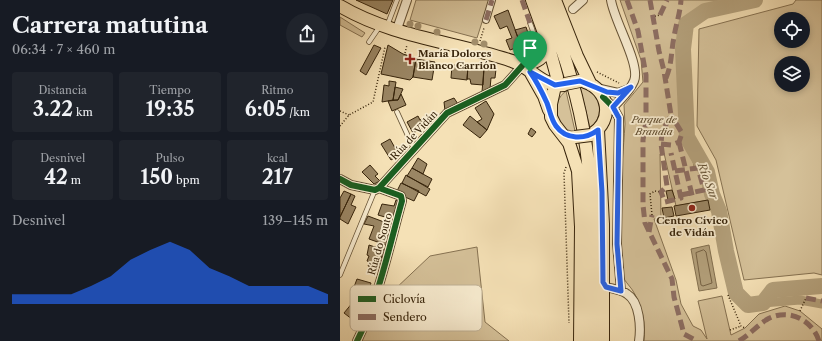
<!DOCTYPE html>
<html lang="es">
<meta charset="utf-8">
<style>
body{margin:0;font-family:"Libre Caslon Text",serif;background:#20242c;color:#f1f3f6;height:100vh;display:flex;flex-direction:column;font-size:15px;white-space:nowrap}
*{box-sizing:border-box;margin:0}
p{font-size:13px;color:#9ea1a6}
.icon{flex:none;width:22px;height:22px;fill:none;stroke:currentColor;stroke-width:2;stroke-linecap:round;stroke-linejoin:round}
.map{position:relative;flex:1;overflow:hidden}
.side{display:flex;flex-direction:column;background:#171b24;width:340px}
.side>*{flex:none}
.controls{position:absolute;left:434px;top:12px;display:grid;gap:8px}
.controls a{display:grid;place-items:center;width:36px;height:36px;border-radius:50%;background:#171b24;box-shadow:0 2px 6px #0003;font-size:20px}
.pin{position:absolute;display:grid;place-items:center;width:34px;height:34px;color:#fff;margin:-41px -17px;border-radius:50% 50% 50% 0;rotate:-45deg;box-shadow:0 0 4px #0007}
.pin .icon{rotate:45deg}
.round{display:grid;place-items:center;flex:none;width:42px;height:42px;border-radius:21px;background:#20242c}
.head{display:flex;align-items:center;justify-content:space-between;height:68px;padding:0 12px}
h1{font-size:22px;font-weight:700;line-height:30px}
.figures{display:grid;grid-template-columns:repeat(3,1fr);gap:6px;height:68px;padding:4px 12px}
.figures div{display:grid;align-content:center;border-radius:4px;background:#20242c;text-align:center}
.figures b{font-size:20px;font-weight:700}
.figures small{font-size:11px;font-weight:400}
.figures p{font-size:11px}
.chart{height:112px;padding:8px 12px}
.chart p{display:flex;justify-content:space-between}
.chart svg{width:100%;height:72px;margin-top:4px;fill:#2563eb;opacity:.7}
main{display:flex;flex:1;min-height:0}
.map>svg:first-child{display:block}
.green{fill:#d5c199;stroke:#867252;fill-rule:evenodd}
.water{fill:#b4a17c;stroke:#826f4f}
.lines{fill:none;stroke-linecap:round;stroke-linejoin:round}
.shore{stroke:#766244;stroke-width:1}
.canal{stroke:#b4a17c;stroke-width:9}
.river{stroke:#b4a17c;stroke-width:16}
.building{fill:#9a8664;stroke:#37240b}
.service-casing{stroke:#665336;stroke-width:5.5}
.pedestrian-casing{stroke:#665336;stroke-width:8}
.minor-casing{stroke:#665336;stroke-width:10}
.primary-casing{stroke:#37240b;stroke-width:14}
.path{stroke:#37240b;stroke-width:1.5;stroke-dasharray:1 2;stroke-linecap:butt}
.service{stroke:#f8ecd0;stroke-width:4}
.pedestrian{stroke:#f8ecd0;stroke-width:6}
.minor{stroke:#f8ecd0;stroke-width:8}
.primary{stroke:#f5e1b6;stroke-width:12}
.primary-bridge-casing{stroke:#37240b;stroke-width:14;stroke-linecap:butt}
.primary-bridge{stroke:#f5e1b6;stroke-width:12}
.quiet{stroke:#8d6e63;stroke-width:5;stroke-dasharray:10 5;stroke-linecap:butt}
.cycleway-casing{stroke:#f8ecd0;stroke-width:8}
.cycleway{stroke:#1b5e20;stroke-width:6}
.tree{fill:#a28e6b}
.route-casing{stroke:#fff;stroke-width:8}
.route{stroke:#2563eb;stroke-width:5}
.poi-dot{fill:#8f2418;stroke:#f8ecd0;stroke-width:1.5}
.labels{text-anchor:middle;dominant-baseline:central;stroke-width:3.5;stroke-linejoin:round;paint-order:stroke}
.poi-label{font-size:10px;font-weight:bold;fill:#37240b;stroke:#f8ecd0;text-anchor:start}
.park-label{font-size:10px;font-style:italic;fill:#5e4b2e;stroke:#f8ecd0}
.street-label{font-size:10px;fill:#37240b;stroke:#f8ecd0}
.water-label{font-size:11px;font-style:italic;fill:#635033;stroke:#f8ecd0}
.key{fill:#f8ecd0;stroke:#beb095;stroke-width:1}
.key-label{font-size:11px;fill:#37240b}
</style>
<main>
<section class="side">
<div class="head"><div><h1>Carrera matutina</h1><p>06:34 · 7 × 460 m</p></div><a class="round"><svg class="icon" aria-label="share" viewBox="0 0 24 24"><path d="M12 15V3M7 8l5-5 5 5M5 13v7h14v-7"/></svg></a></div>
<div class="figures">
<div><p>Distancia</p><b>3.22<small> km</small></b></div>
<div><p>Tiempo</p><b>19:35</b></div>
<div><p>Ritmo</p><b>6:05<small> /km</small></b></div>
</div>
<div class="figures">
<div><p>Desnivel</p><b>42<small> m</small></b></div>
<div><p>Pulso</p><b>150<small> bpm</small></b></div>
<div><p>kcal</p><b>217</b></div>
</div>
<div class="chart"><p><span>Desnivel</span>139–145 m</p>
<svg viewBox="0 0 160 44" preserveAspectRatio="none"><path d="M0 44V38L10 38L20 38L30 38L40 33L50 27L60 17L70 11L80 6L90 11L100 22L110 27L120 33L130 33L140 33L150 33L160 38V44z"/></svg>
</div>
</section>
<div class="map">
<svg width="482" height="341" viewBox="0 0 482 341">
<rect width="100%" height="100%" fill="#f5e1b6"/>
<filter id="stains"><feTurbulence type="fractalNoise" baseFrequency=".005" numOctaves="4"/><feColorMatrix values="0 0 0 0 .2 0 0 0 0 .09 0 0 0 0 .02 0 0 0 .5 -.17"/></filter>
<radialGradient id="worn" r=".72"><stop offset=".6" stop-color="#630" stop-opacity="0"/><stop offset="1" stop-color="#630" stop-opacity=".3"/></radialGradient>
<path class="green" d="M76 0H149L137 38 70 20Z
M280 0H385C373 3 350 9 343 21 331 41 342 111 343 137L350 147 354 166 359 165 368 200 336 206 324 153 320 154 321 218 314 219 336 280 341 304 353 326 361 330 367 339 358 301 382 296 391 335 405 328 419 314 445 306 460 311 482 329V341H304C306 324 302 306 293 291 290 286 283 280 282 273 275 224 282 173 285 124L284 105 303 82 301 60Z
M456 0H482V275L474 273 404 280 376 160 357 126 359 29 453 4ZM441 19H463V41H441ZM441 63H463V85H441Z
M0 17 25 33 22 37 0 25Z
M240 87C261 90 266 116 250 128Z
M226 91 235 131C213 132 211 101 226 91Z
M137 247 145 322 169 341H22L35 308 90 256Z"/>
<path class="water" d="M369 245 377 288 359 291 351 249Z"/>
<g class="lines">
<path class="shore" d="M364 250 366 252 372 283 363 286 361 285 356 253Z"/>
<path class="canal" d="M423 303 460 300 482 304"/>
<path class="river" d="M415 0 365 11 346 24 343 49 347 137 367 172 372 194 379 211 386 251 396 293 408 305 423 303 433 290 482 286"/>
</g>
<path class="building" d="M16 0H53L47 14Z
M168 10 181 46 170 50 166 40 172 38 167 26 160 29 154 16Z
M186 27 191 42 181 46 175 30Z
M34 45 41 48 26 75 20 71Z
M48 45 63 54 76 58 73 77 70 80 41 74Z
M76 59 95 62 92 80 73 77Z
M112 65 128 66 127 80 111 78Z
M128 66 144 68 143 85 131 84 130 79H127Z
M144 68 156 69 155 78H151L150 89 142 92Z
M49 81 56 82 53 100 42 102 44 85 49 86Z
M55 87 63 89 58 100H53Z
M61 94 66 105 52 111 48 101 58 100Z
M114 98 118 104 105 111 104 102Z
M146 101 154 114 147 130 137 122 142 119 135 108Z
M78 116 80 120 84 118 87 126 73 133 67 122Z
M130 116 147 130 140 138 123 125Z
M191 128 196 132 192 137 188 134Z
M50 139 59 155 51 160 41 144Z
M78 158 87 164 83 174 72 168Z
M30 165 38 174 35 176 40 181 34 184 22 172Z
M72 168 92 179 88 187 67 176Z
M66 175 90 189 86 196 62 183Z
M61 183 79 191 74 201 56 193Z
M332 190 335 199 328 200 326 191Z
M4 191 11 194 0 217V198Z
M11 194 15 196 11 205 16 207 8 224 0 219V217Z
M56 200 60 202 58 209 55 210 52 219 38 215 42 204 54 206Z
M368 200 370 210 336 216 334 206Z
M332 207 334 216 324 218 322 208Z
M28 216 52 225 46 245 29 239 34 226 24 224Z
M29 245 44 250 38 268 28 266 30 262 27 261 29 256 27 255Z
M17 279 31 283 25 300 11 295Z
M13 302 26 312 17 323 4 313Z"/>
<g class="lines">
<g class="service-casing">
<path id="service" d="M47 26 57 0
M29 42 40 26
M190 61C197 47 196 38 190 23
M57 112 74 149
M0 275 35 190"/>
</g>
<g class="pedestrian-casing">
<path id="pedestrian" d="M146 20 152 0"/>
</g>
<g class="minor-casing">
<path id="minor" d="M233 9 243 0
M57 29 67 0
M256 88 278 93 289 89
M264 98 273 107 279 118 277 244 281 291
M271 110C279 100 289 93 294 81 301 65 274 21 271 0
M0 179 11 185 35 190 39 188 107 113 165 85 182 66
M263 282 266 287C273 289 282 290 287 294 300 302 301 328 299 341
M17 341C39 298 49 247 62 201L61 196 39 188"/>
</g>
<g class="primary-casing">
<path id="primary" d="M192 0 208 44 217 77 211 104V117L215 125 229 143 238 171 241 227 240 341
M204 0C220 42 235 84 243 128 256 198 252 271 252 341
M215 0 237 56 251 85
M0 6C52 37 116 42 172 61 191 67 202 87 224 85
M182 66C197 62 205 59 208 44
M191 73 204 96 209 110
M245 82C269 90 274 120 252 134
M258 130 263 224V341"/>
</g>
<path class="path" d="M312 17 320 15
M140 41 144 28
M65 53 67 45
M257 72 279 83
M0 111 9 115
M0 126 9 115 33 102 45 47
M226 167 224 173 229 323
M312 215 310 194 315 191 321 192
M388 295 401 326 405 328
M460 311 466 298
M390 330 401 326"/>
<use href="#service" class="service"/>
<use href="#pedestrian" class="pedestrian"/>
<use href="#minor" class="minor"/>
<use href="#primary" class="primary"/>
<g class="primary-bridge-casing">
<path id="primary-bridge" d="M225 84 240 81
M235 137 251 135"/>
</g>
<use href="#primary-bridge" class="primary-bridge"/>
<path class="quiet" d="M182 0 190 23
M287 0 298 31 306 75V121L303 140V205L305 223 332 279 334 297 344 334 357 341
M310 0 319 51 324 71 331 115 322 132 321 144 327 186 321 192 325 202 341 198 331 153
M320 15 327 0
M146 20 152 0
M326 78C332 64 331 52 334 37 336 24 340 14 341 0
M339 142 353 199
M321 144 331 145 339 142 342 133 331 115
M335 171 358 168 364 190 341 195
M309 232 312 215
M466 298 482 301
M399 341C409 335 417 326 426 320 447 307 472 319 479 341"/>
<g class="cycleway-casing">
<path id="cycleway" d="M263 97 273 107 279 118 277 244 281 291
M0 179 11 185 35 190 39 188 107 113 165 85 182 66
M17 341C39 298 49 247 62 201L61 196 39 188"/>
</g>
<use href="#cycleway" class="cycleway"/>
</g>
<g class="tree">
<circle cx="70" cy="24" r="3.5"/>
<circle cx="78" cy="26" r="3.5"/>
<circle cx="97" cy="32" r="3.5"/>
<circle cx="135" cy="42" r="3.5"/>
<circle cx="144" cy="44" r="3.5"/>
</g>
<g class="lines">
<g class="route-casing">
<path id="route" d="M190 72 215 85 240 81 267 92 278 93 291 87 273 107 279 118 277 244 281 291 266 287 263 282 262 192 258 130C245 140 226 140 216 126 211 119 210 111 207 103 202 92 197 82 190 72Z"/>
</g>
<use href="#route" class="route"/>
</g>
<g class="poi-dot">
<path d="M68 53h4v4h4v4h-4v4h-4v-4h-4v-4h4z"/>
<circle cx="352" cy="208" r="4"/>
</g>
<g class="labels">
<g class="poi-label">
<text x="78" y="53">María Dolores<tspan x="78" dy="12">Blanco Carrión</tspan></text>
<text x="352" y="220" text-anchor="middle">Centro Cívico<tspan x="352" dy="12">de Vidán</tspan></text>
</g>
<g class="park-label">
<text x="314" y="119">Parque de<tspan x="314" dy="12">Brandia</tspan></text>
</g>
<g class="street-label">
<text transform="translate(74 135) rotate(-47)">Rúa de Vidán</text>
<text transform="translate(40 244) rotate(-74)">Rúa do Souto</text>
</g>
<g class="water-label">
<text transform="translate(368 181) rotate(69)">Río Sar</text>
</g>
</g>
<rect x="10" y="285" width="132" height="46" rx="6" class="key"/>
<rect x="18" y="296" width="18" height="6" fill="#1b5e20"/>
<rect x="18" y="314" width="18" height="6" fill="#8d6e63"/>
<g class="key-label">
<text x="43" y="303">Ciclovía</text>
<text x="43" y="321">Sendero</text>
</g>
<rect width="100%" height="100%" filter="url(#stains)"/>
<rect width="100%" height="100%" fill="url(#worn)"/>
</svg>
<div class="controls">
<a><svg class="icon" aria-label="locate" viewBox="0 0 24 24"><circle cx="12" cy="12" r="6"/><path d="M12 2v4M12 18v4M2 12h4M18 12h4"/></svg></a>
<a><svg class="icon" aria-label="layers" viewBox="0 0 24 24"><path d="M12 4l9 5-9 5-9-5zM3 14l9 5 9-5"/></svg></a>
</div>
<div class="pin" style="left:190px;top:72px;background:#1e9e55"><svg class="icon" aria-label="arrive" viewBox="0 0 24 24"><path d="M6 21V4h12l-3 4 3 4H6"/></svg></div>
</div>
</main>
